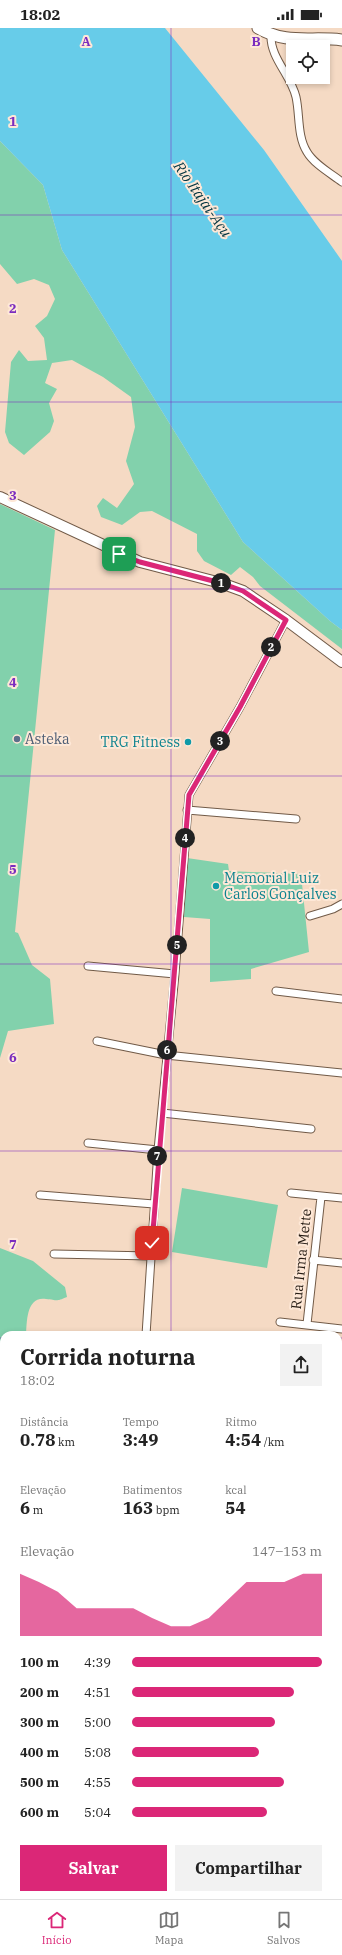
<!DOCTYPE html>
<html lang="pt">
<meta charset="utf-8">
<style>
body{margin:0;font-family:"IBM Plex Serif",serif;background:#f2f2f2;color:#222;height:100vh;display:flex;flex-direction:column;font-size:15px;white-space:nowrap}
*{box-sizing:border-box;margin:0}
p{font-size:13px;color:#767676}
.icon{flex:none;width:22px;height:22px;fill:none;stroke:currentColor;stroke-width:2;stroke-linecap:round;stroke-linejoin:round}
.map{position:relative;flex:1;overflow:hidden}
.side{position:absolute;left:0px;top:1303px;width:342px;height:568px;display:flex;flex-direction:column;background:#fff;border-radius:12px 12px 0 0;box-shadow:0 2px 6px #0003}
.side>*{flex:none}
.buttons{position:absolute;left:286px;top:12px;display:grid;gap:8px}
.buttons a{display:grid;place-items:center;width:44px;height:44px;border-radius:0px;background:#fff;box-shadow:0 2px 6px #0003;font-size:20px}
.pin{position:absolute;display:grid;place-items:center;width:34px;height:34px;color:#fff;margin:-17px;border-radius:8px;box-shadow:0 2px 6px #0006}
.km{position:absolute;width:20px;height:20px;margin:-10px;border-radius:50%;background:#222;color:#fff;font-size:11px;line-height:20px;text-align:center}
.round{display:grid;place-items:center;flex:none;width:42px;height:42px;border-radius:0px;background:#f2f2f2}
.overview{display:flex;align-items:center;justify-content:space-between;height:68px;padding:0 20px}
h1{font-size:22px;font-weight:700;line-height:30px}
.metrics{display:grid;grid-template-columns:repeat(3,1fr);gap:6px;height:68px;padding:4px 20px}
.metrics div{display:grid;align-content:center}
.metrics b{font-size:17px;font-weight:700}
.metrics small{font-size:11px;font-weight:400}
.metrics p{font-size:11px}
.chart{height:112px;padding:8px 20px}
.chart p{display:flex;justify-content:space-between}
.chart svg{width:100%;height:72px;margin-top:4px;fill:#db2777;opacity:.7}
.cta{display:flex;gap:8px;margin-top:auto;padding:8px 20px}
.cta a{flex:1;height:46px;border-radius:0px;background:#db2777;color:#fff;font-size:16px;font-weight:700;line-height:46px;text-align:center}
.cta a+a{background:#f2f2f2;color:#222}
ul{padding:0 20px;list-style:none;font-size:13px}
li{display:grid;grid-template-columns:64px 48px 1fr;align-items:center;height:30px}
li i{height:10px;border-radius:5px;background:#db2777}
.status{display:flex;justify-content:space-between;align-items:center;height:28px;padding:0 20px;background:#fff;direction:ltr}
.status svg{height:11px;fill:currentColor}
.dock{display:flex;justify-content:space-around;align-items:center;height:56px;border-top:1px solid #e0e0e0;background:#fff;font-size:11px;color:#767676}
.dock a{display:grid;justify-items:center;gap:2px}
.dock .selected{color:#db2777}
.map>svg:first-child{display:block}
.built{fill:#efceb4}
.green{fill:#82d1ac}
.water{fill:#67cce9}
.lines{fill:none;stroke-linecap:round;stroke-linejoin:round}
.street-casing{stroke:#715a47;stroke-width:9}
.secondary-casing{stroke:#715a47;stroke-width:12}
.primary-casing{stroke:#715a47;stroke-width:13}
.highway-casing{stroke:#715a47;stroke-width:15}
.street{stroke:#fff;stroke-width:7}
.secondary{stroke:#fff;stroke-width:10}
.primary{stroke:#fff;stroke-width:11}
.highway{stroke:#fff;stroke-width:13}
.route-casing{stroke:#fff;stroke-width:8}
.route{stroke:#db2777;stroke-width:5}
.grid{fill:none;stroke:#7b2cbf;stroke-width:1;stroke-opacity:0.55}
.service-dot{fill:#5c6f8a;stroke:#fee8d7;stroke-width:1.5}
.culture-dot{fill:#0f9aa8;stroke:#fee8d7;stroke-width:1.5}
.labels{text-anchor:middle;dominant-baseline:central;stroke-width:4;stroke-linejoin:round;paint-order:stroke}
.service-label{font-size:14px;fill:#4e5e75;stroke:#fee8d7;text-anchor:start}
.culture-label{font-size:14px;fill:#0d838f;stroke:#fee8d7;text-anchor:end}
.street-label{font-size:14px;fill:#261c14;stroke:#fee8d7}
.water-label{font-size:15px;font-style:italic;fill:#033541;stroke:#fee8d7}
.grid-label{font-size:13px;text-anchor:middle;font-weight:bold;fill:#7b2cbf;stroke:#fee8d7;stroke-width:4;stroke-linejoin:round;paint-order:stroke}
</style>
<div class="status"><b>18:02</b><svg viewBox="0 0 49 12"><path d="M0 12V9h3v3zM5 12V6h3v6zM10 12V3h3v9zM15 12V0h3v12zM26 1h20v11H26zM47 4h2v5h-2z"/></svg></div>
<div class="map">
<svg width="342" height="1871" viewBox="0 0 342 1871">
<rect width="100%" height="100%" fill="#f5dac4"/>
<path class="built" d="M338 1491 342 1493V1688H338Z
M342 1758V1871H260L254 1867H338V1759Z"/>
<path class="green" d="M0 113 43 157 62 222 243 514 330 593 342 602V621L260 558 253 549 240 539 231 547 204 533 197 523V506L152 483 140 484 122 497 101 489 97 478 103 470 117 480 134 456 126 433 135 399 131 369 103 349 72 332 52 335 45 355 57 361 49 375 54 393 50 404 24 427 9 415 5 404 11 334 19 322 28 333 47 332 44 310 35 298 47 288 55 271 49 257 34 251 17 256 0 236Z
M0 476 55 502 15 904 18 905 32 937 50 951 54 996 8 1003 0 1030Z
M187 830 228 836 229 843 301 846 309 924 251 941V951L210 954V891L184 889Z
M182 1160 278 1177 267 1240 172 1224Z
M0 1220 33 1233 65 1259 67 1269C55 1274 58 1272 46 1271 26 1268 27 1294 26 1307H4V1735H0Z
M338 1395 342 1396V1439H338Z"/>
<path class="water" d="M0 0H165L264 122 342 233V602L330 593 243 514 62 222 43 157 0 113Z"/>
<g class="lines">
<g class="street-casing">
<path id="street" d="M271 7C270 30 291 47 296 69 300 87 297 108 307 124 314 136 330 145 342 154
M187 782 296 791
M310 888 333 881 342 876
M88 938 175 946
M276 963 342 971
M97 1013 166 1027 342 1045
M162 1085 311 1101
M88 1115 158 1122
M291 1165 342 1170
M40 1167 154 1176
M54 1226 151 1228
M313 1232 342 1235
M280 1294 342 1301
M307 1296 321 1169
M146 1307 158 1122 175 946 189 767 240 679 286 592
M338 1478 342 1481
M0 1846 3 1852
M24 1867 29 1871"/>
</g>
<g class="secondary-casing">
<path id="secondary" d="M0 469 140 534 221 555 243 563 286 592 342 634
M0 1759H4
M0 1799 4 1798"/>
</g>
<g class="primary-casing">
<path id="primary" d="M258 0C287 17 311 8 342 12
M338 1746H342"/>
</g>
<g class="highway-casing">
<path id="highway" d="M338 1698H339
M338 1715 342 1714
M338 1724H342
M0 1773H4
M0 1784H4"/>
</g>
<use href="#street" class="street"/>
<use href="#secondary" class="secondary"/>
<use href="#primary" class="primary"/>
<use href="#highway" class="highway"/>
</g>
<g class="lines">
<g class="route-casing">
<path id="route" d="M119 526 140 534 221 555 243 563 286 592 240 679 189 767 152 1215"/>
</g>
<use href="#route" class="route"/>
</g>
<path class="grid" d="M171 0V1307M0 187H342M0 374H342M0 561H342M0 748H342M0 936H342M0 1123H342M0 1310H4M338 1310H342M0 1497H4M338 1497H342M0 1684H4M338 1684H342M171 1867V1871"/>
<circle class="service-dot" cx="17" cy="711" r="4"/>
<g class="culture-dot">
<circle cx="188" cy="714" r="4"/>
<circle cx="216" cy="858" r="4"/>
</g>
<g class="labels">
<g class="service-label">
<text x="25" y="711">Asteka</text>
</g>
<g class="culture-label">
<text x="180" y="714">TRG Fitness</text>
<text x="224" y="850" text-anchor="start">Memorial Luiz<tspan x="224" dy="16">Carlos Gonçalves</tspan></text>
</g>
<g class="street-label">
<text transform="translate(301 1231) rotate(-84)">Rua Irma Mette</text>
</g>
<g class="water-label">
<text transform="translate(203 171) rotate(55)">Rio Itajaí-Açu</text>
</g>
</g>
<g class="grid-label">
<text x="86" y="18">A</text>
<text x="256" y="18">B</text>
<text x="13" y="98">1</text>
<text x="13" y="285">2</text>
<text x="13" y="472">3</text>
<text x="13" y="659">4</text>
<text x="13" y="846">5</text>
<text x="13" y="1034">6</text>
<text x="13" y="1221">7</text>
</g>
</svg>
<div class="buttons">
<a><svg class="icon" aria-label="locate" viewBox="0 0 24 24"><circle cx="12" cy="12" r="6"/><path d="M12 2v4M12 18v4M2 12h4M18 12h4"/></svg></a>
</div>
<div class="pin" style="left:119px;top:526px;background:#1e9e55"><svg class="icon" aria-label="arrive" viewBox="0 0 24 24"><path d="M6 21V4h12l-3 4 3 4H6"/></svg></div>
<div class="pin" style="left:152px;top:1215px;background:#d93025"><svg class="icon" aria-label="check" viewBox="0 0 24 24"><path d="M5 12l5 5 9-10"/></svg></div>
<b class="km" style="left:221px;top:555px">1</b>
<b class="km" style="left:271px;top:619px">2</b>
<b class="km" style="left:220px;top:713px">3</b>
<b class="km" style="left:185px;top:810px">4</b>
<b class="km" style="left:177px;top:917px">5</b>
<b class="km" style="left:167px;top:1022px">6</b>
<b class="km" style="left:157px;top:1128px">7</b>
<section class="side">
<div class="overview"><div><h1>Corrida noturna</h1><p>18:02</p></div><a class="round"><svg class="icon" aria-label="share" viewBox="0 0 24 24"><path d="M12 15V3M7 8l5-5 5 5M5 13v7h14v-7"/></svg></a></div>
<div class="metrics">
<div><p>Distância</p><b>0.78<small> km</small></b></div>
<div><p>Tempo</p><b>3:49</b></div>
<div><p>Ritmo</p><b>4:54<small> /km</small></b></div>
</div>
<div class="metrics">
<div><p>Elevação</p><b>6<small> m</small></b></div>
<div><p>Batimentos</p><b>163<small> bpm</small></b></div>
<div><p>kcal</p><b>54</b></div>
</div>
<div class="chart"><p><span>Elevação</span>147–153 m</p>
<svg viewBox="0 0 160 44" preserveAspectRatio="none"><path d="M0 44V6L10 11L20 17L30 27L40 27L50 27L60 27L70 33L80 38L90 38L100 33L110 22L120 11L130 11L140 11L150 6L160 6V44z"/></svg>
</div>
<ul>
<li><b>100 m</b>4:39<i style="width:100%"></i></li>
<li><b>200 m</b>4:51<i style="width:85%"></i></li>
<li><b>300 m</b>5:00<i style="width:75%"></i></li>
<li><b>400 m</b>5:08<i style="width:67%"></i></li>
<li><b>500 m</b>4:55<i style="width:80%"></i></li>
<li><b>600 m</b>5:04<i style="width:71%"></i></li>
</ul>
<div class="cta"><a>Salvar</a><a>Compartilhar</a></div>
</section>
</div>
<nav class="dock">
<a class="selected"><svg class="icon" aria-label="home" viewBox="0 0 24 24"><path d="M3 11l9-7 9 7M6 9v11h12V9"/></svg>Início</a>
<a><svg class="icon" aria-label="map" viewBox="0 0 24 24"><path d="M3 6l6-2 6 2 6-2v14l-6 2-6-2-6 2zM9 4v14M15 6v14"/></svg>Mapa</a>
<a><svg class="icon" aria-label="saved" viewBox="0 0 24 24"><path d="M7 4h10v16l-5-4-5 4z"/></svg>Salvos</a>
</nav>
